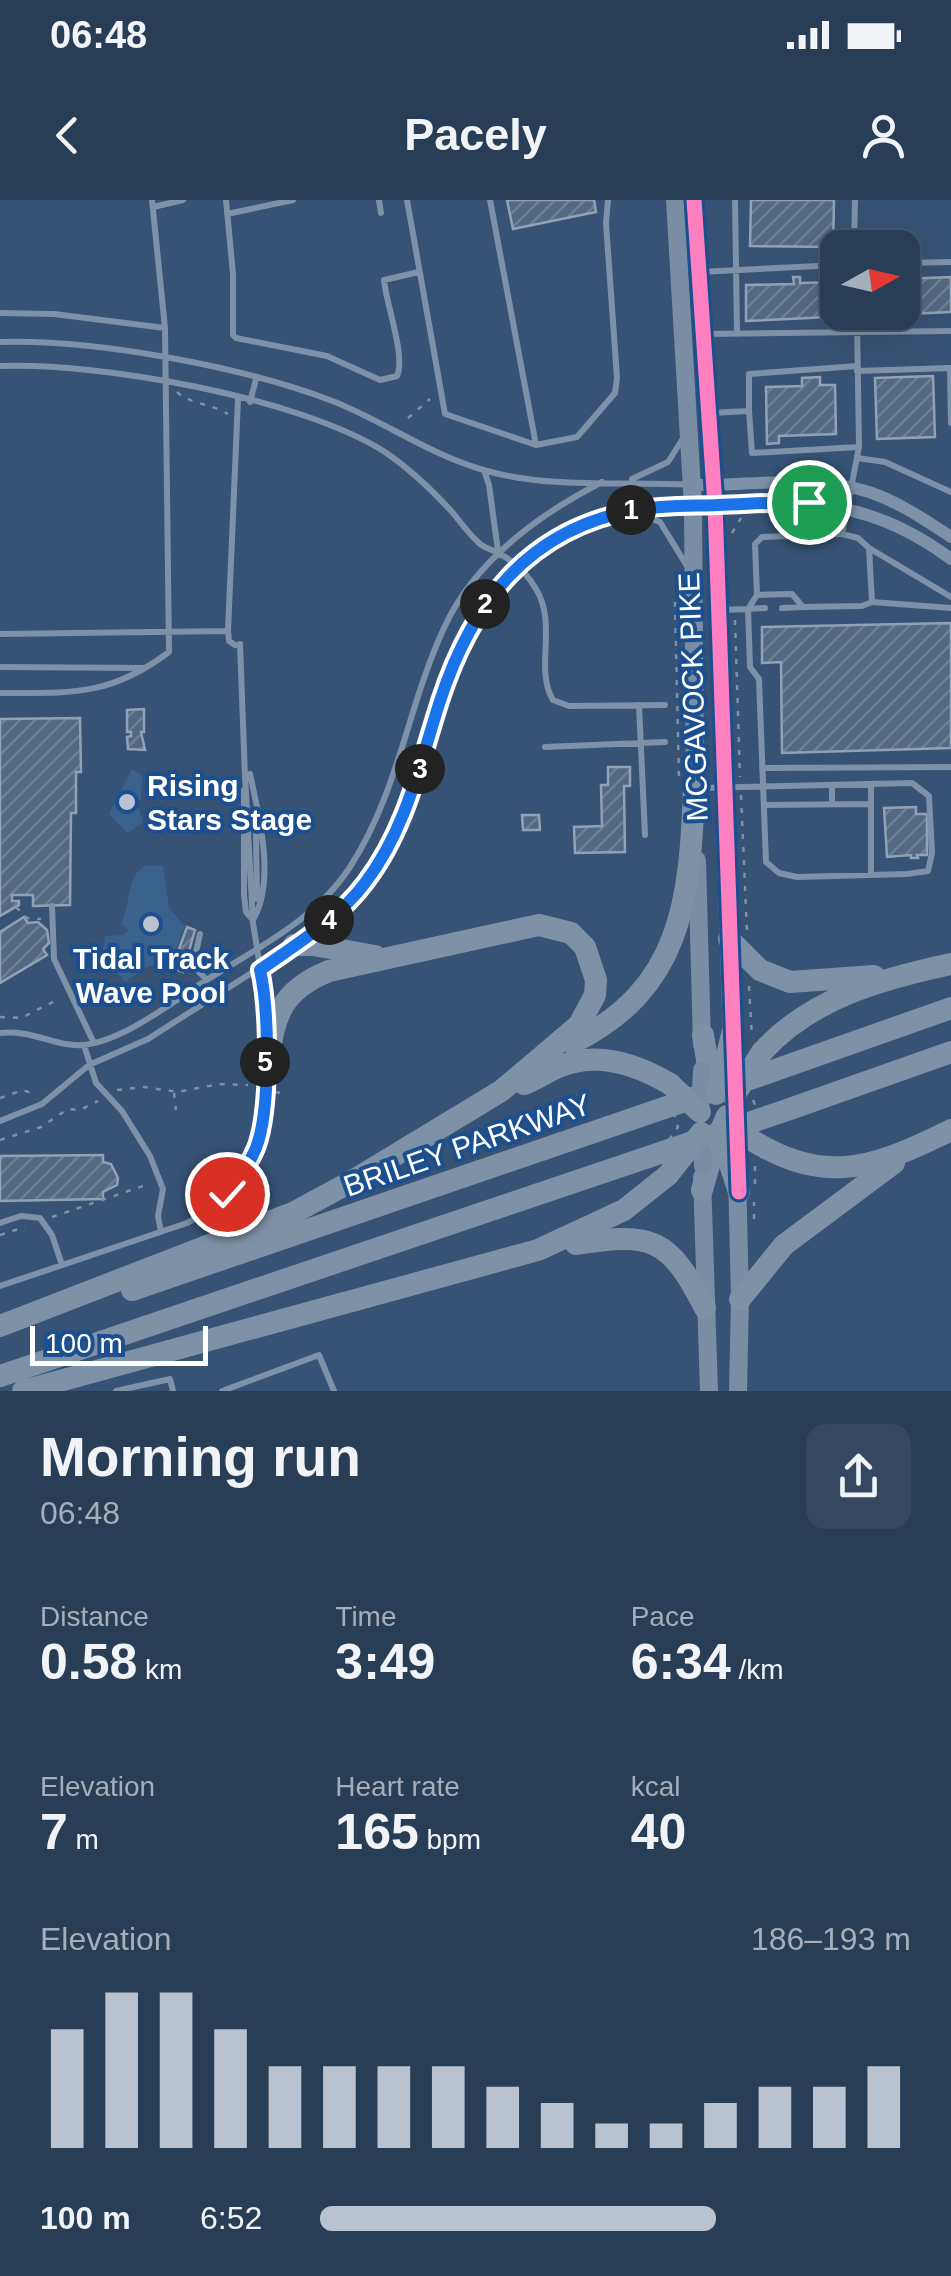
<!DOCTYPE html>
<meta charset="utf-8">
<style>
body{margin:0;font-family:Helvetica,sans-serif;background:#344961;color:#f1f3f6;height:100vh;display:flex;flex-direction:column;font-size:38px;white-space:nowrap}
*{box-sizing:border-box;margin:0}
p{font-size:32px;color:#a5aeba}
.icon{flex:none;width:55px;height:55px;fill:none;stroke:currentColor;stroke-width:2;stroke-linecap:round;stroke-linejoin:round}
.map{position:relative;height:1191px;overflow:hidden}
.sheet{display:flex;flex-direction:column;background:#283e57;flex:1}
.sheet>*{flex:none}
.needle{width:65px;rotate:82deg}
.tools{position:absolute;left:820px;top:30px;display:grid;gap:20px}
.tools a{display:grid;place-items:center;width:100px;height:100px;border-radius:20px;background:#283e57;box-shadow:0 10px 40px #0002,0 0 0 2px #44576d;font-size:50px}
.scale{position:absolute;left:30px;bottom:25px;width:178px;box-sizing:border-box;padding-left:10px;border:5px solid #fff;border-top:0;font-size:28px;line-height:35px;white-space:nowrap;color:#fff;-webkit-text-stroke:8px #1b4f8f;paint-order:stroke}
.pin{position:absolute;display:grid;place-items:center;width:85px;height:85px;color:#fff;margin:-42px;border:5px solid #fff;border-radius:50%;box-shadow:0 2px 10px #0007}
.km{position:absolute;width:50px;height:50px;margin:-25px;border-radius:50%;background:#222;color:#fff;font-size:28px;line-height:50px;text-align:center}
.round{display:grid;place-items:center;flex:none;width:105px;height:105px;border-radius:20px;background:#344961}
.head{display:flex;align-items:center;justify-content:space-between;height:170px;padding:0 40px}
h1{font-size:55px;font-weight:600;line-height:75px}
.stats{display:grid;grid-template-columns:repeat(3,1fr);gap:15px;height:170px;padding:10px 40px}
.stats div{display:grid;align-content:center}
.stats b{font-size:50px;font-weight:600}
.stats small{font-size:28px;font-weight:400}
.stats p{font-size:28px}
.chart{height:280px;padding:20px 40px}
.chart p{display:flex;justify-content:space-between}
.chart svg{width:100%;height:180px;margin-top:10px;stroke:#b9c2ce;stroke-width:6}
ul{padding:0 40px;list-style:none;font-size:32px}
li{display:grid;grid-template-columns:160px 120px 1fr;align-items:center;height:75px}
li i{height:25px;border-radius:12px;background:#b9c2ce}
.status{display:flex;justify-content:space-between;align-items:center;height:70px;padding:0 50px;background:#283e57;direction:ltr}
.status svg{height:28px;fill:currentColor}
header{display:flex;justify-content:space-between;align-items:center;height:130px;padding:0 40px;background:#283e57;font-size:45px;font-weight:600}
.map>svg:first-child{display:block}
.water{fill:#3b618d}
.building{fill:url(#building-hatch);stroke:#92a2b6;stroke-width:2.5}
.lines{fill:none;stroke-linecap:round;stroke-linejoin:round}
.path{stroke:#7d92a8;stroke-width:2.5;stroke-dasharray:5 8;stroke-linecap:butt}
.lane{stroke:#7d92a8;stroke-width:6}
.street{stroke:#7d92a8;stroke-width:12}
.secondary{stroke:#798da4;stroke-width:18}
.highway{stroke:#7e92a7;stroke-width:22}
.path-bridge{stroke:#7d92a8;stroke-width:2.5;stroke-dasharray:5 8;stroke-linecap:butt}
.secondary-bridge{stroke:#798da4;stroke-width:18}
.highway-bridge{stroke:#7e92a7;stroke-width:22}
.cycleway-casing{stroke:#1b4f8f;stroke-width:21}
.cycleway{stroke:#ff80c0;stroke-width:15}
.route-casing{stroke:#fff;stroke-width:20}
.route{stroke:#1a73e8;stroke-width:12}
.poi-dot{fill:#b9c2ce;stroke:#1b4f8f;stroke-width:4}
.labels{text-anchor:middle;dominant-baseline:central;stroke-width:8;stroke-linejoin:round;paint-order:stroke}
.street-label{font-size:30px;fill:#fff;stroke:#1b4f8f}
.poi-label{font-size:30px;font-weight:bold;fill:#fff;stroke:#1b4f8f;text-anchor:start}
</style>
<div class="status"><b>06:48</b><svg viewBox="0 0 49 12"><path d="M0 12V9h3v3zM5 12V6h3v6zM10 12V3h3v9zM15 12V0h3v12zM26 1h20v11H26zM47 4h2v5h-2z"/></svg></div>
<header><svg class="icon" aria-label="back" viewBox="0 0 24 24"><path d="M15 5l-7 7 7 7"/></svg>Pacely<svg class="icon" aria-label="person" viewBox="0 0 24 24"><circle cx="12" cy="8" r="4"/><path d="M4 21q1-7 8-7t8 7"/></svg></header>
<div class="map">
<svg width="951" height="1191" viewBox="0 0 951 1191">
<defs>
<pattern id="building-hatch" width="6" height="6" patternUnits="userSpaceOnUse" patternTransform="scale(2.5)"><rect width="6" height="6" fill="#526984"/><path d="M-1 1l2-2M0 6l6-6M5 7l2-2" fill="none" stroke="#6c8096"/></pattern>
</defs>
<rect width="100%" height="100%" fill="#365274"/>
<path class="water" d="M132 569 142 576 141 600 137 601 143 623 128 633 109 614Z
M147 665 163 666 169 708 185 726 169 767 149 766 125 782 103 752 105 736 123 735 128 730 121 723C132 702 125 675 147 665Z"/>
<path class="building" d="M507 0H594L596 12 513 29Z
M751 0H834L833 47 750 46Z
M793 77H800V83L838 82V112H902V79L951 77V112L865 116V113H850V116L746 121V85L794 84Z
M933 176 935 237 877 239 875 178Z
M820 177V185H835L836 234 779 236V243L767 244 766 187 802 186V178Z
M951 423V548L782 553 781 462 762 463V427Z
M144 509V532H141L145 550 128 549 127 537 131 536V532H127V510Z
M80 518 81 572H76V613H71L70 705 33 706V695H12V701H19V705L0 716V519Z
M608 567H630V586H624L625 652 575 653 574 627 602 626 601 585H608Z
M916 607V614H927V655H917L918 658H911V655L887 657 884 608Z
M522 615H539L540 630H523Z
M24 717 28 723 38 722 47 730 49 743 43 749 47 755 0 783V732Z
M187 727 195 730 183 772 172 768Z
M103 955V962L111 964 118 978 117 985 103 992V999L0 1001V956Z"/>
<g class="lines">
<path class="path" d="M177 192C190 204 212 204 228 214
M408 218 430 199
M732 333 741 318
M675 402 679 581
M735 420 740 577
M741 595 747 732
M16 707 27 718 41 719
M749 786 752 838
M0 817 21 818 57 800
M117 890 144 887 178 892 219 884 248 885
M275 892 288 894
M174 893 176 910
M0 898 23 890 31 893
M0 940 41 927 68 909 80 910 98 901
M755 984V962
M52 1017 149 984
M754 1019V1002
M0 1035 25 1027"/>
<path class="lane" d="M226 0 233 74V135L236 138 327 156 380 180 397 176C406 156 386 104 384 80L419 72
M379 0 381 13
M407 0 445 214 536 245
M490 0 536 245 577 237 615 193 617 178 606 23 608 0
M735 0 737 134
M153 7 183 0
M227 14 293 0
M854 48 855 0
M902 63 951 62
M700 72 838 65
M0 113 54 114 165 128
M707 134 951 131
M0 142C96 139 245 167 335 202 387 223 432 256 487 271 552 289 623 281 691 285
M0 166C101 162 300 198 385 252 410 269 433 291 453 313 461 323 469 334 478 342 483 348 491 349 498 353 514 361 527 373 536 389 558 425 534 468 553 500L569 506 665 505
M857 171 950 168 951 223
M250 202 256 179
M749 211 752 253 859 247
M710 213 749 211V174L857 166
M857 258 885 262 951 292
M484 270 489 285 498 351
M632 279 668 262 682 240
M631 311 660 322 687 366
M842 334 858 338 869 348 872 402 862 406 803 407 792 394 757 395 755 344 762 337 842 334 859 247 857 117
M869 348 951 397
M872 402 951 408
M782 408 803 407
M721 410 748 409 757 395
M0 434 228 431
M240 444 245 577
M235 445 229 441 228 431 238 199
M0 467 144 468
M0 493C70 493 109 497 169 452L165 128 152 0
M639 505 645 635
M545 547 665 542
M762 568 951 567
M245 575 253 723 266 804V822
M700 588 912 583 929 596 932 653 928 671 907 674 797 677 779 673 766 662 759 479 750 467 748 409 765 408
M244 590V695L246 712 253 720C276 681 259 616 250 574
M832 604V585
M764 605 871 604
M253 617 256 635 257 699
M871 675V584
M52 706 54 759 93 841
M200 734 193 766 207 780
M303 739C325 722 349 705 365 682 404 631 420 567 439 507 480 374 552 312 692 306
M0 833C31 829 56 847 82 845 121 842 170 804 202 783 255 749 315 721 350 667 399 591 407 508 444 428 474 361 538 315 602 282
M84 845 96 883 122 911 150 956 163 989 158 1016 161 1032
M0 921 42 904 89 865 148 839 289 749
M0 1023 21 1016 40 1018 52 1035 62 1065
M0 1086 187 1023C242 996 264 943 265 884
M116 1191 170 1179 173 1191
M222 1191 319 1155 334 1191"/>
<path class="street" d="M691 285C749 286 813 274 869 292 899 302 925 320 951 337
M693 306C797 303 861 292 951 359"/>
<path class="secondary" d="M675 0 693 306 695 599
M694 0 715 305 732 843
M697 660 702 844
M736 930 740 1099 738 1191
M702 977 709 1191"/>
<path class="highway" d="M729 739 760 770 790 782 874 776
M294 745H313L375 756
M703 835 708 866
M572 843C683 789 690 698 694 588
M762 852C811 798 881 779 951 764
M726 859 732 834
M524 884C537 879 548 871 561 866 598 851 638 865 670 884
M733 885 951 808
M736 930C819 987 866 972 951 930
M717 939 728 958 739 992
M702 990 714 947
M576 1044C653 1032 669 1038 705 1108
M132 1090 702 895
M740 1099 784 1045 894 963
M0 1126 295 1012 354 980 501 891 579 825 595 795 596 780 585 747 571 733 539 725 329 771C272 794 275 825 265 878
M0 1176 787 910 951 852
M23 1191 538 1050 624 1010 668 975"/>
<path class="path-bridge" d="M753 900 766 931 760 946
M667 950 664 947 678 927 673 910"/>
<path class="secondary-bridge" d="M733 858 736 930
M700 912 702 870
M701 933 703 966"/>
<path class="highway-bridge" d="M670 884 700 912
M716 894 726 859
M734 896 762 852
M717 939 727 916
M668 975 701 933"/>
<g class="cycleway-casing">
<path id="cycleway" d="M694 0 715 305 739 992"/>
</g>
<use href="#cycleway" class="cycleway"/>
</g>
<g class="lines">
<g class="route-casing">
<path id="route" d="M227 994C239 979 249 965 256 948 271 909 269 810 260 770 297 744 338 719 365 683 406 630 420 563 440 501 472 403 528 329 635 310 662 305 690 306 718 305 748 304 778 302 809 302"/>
</g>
<use href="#route" class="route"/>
</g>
<g class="poi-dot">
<circle cx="127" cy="602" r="10"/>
<circle cx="151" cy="724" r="10"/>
</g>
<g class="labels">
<g class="street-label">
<text transform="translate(693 497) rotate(-92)">MCGAVOCK PIKE</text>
<text transform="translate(467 945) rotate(-19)">BRILEY PARKWAY</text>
</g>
<g class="poi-label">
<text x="147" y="585">Rising<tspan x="147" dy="34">Stars Stage</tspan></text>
<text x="151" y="758" text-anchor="middle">Tidal Track<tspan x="151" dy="34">Wave Pool</tspan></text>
</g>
</g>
</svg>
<div class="tools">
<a><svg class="needle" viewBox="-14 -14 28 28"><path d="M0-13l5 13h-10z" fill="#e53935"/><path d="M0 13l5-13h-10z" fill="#a5aeba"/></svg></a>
</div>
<div class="scale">100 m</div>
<div class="pin" style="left:809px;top:302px;background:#1e9e55"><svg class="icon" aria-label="arrive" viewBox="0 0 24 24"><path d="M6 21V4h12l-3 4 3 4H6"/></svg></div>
<div class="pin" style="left:227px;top:994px;background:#d93025"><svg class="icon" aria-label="check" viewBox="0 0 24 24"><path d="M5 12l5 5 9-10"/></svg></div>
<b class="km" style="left:631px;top:310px">1</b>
<b class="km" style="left:485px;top:404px">2</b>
<b class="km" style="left:420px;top:569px">3</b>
<b class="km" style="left:329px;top:720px">4</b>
<b class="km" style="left:265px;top:862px">5</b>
</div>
<section class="sheet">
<div class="head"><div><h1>Morning run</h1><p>06:48</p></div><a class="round"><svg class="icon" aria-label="share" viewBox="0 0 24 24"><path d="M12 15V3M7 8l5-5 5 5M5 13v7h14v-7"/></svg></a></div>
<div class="stats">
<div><p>Distance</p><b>0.58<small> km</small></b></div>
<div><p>Time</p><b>3:49</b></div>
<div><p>Pace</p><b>6:34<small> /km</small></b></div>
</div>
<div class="stats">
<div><p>Elevation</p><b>7<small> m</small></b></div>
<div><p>Heart rate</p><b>165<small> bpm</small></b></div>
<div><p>kcal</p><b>40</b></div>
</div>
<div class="chart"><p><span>Elevation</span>186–193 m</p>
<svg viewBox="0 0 160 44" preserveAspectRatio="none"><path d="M5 44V15M15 44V6M25 44V6M35 44V15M45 44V24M55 44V24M65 44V24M75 44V24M85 44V29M95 44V33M105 44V38M115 44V38M125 44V33M135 44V29M145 44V29M155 44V24"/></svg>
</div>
<ul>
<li><b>100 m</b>6:52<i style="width:67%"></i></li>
</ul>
</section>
